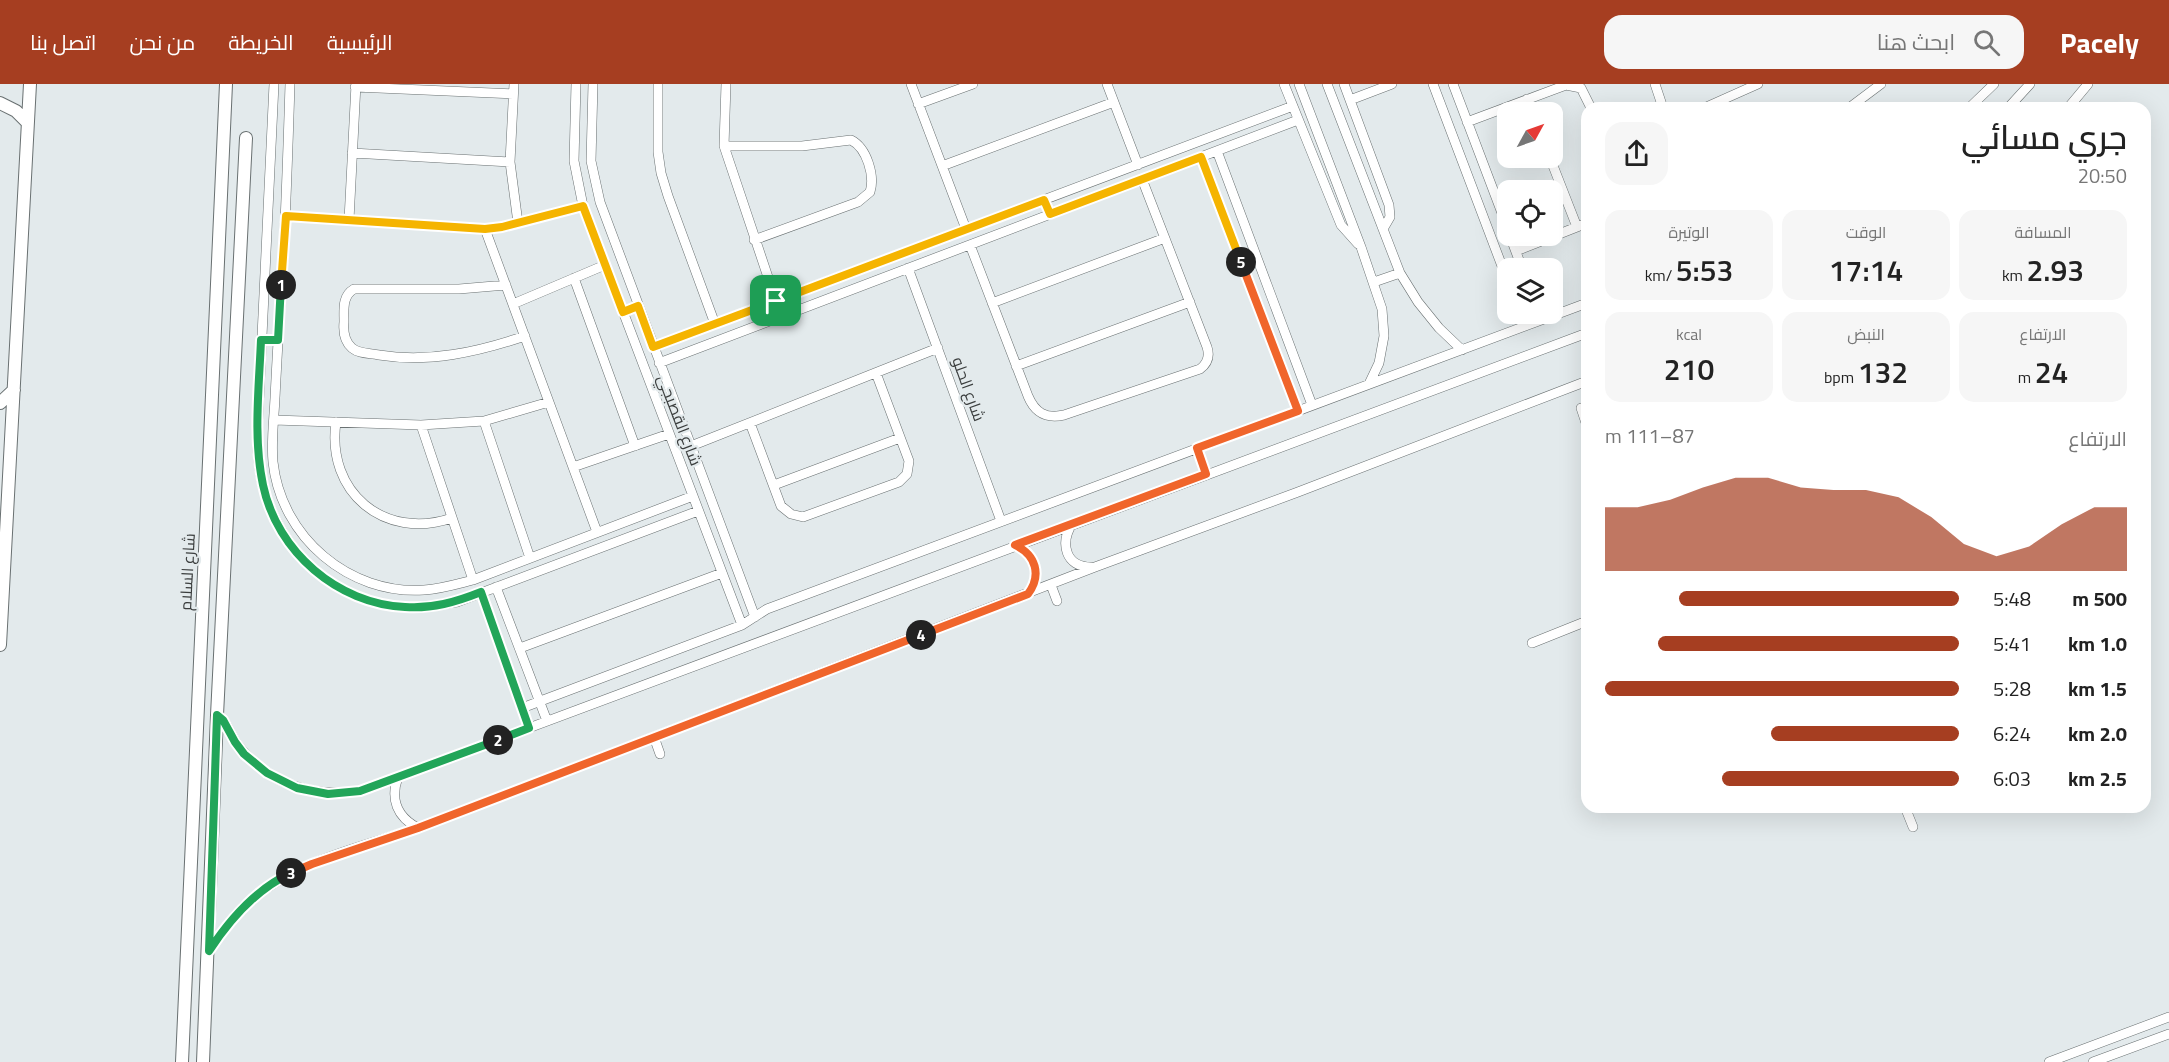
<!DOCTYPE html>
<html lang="ar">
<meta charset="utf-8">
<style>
body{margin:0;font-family:"Titillium Web",Cairo,sans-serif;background:#f6f6f6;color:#222;direction:rtl;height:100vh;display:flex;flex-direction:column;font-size:22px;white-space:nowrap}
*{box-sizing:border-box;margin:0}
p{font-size:20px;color:#767676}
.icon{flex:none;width:33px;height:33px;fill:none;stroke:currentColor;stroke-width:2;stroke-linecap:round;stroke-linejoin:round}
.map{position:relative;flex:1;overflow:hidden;direction:ltr}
.panel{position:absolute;left:1581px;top:18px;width:570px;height:711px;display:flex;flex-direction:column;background:#fff;border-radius:18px;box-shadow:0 6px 24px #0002;direction:rtl}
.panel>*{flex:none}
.needle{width:39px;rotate:50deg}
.fabs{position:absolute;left:1497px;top:18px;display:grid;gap:12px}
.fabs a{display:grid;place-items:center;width:66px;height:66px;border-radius:12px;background:#fff;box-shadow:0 6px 24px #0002;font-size:30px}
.pin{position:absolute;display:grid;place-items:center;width:51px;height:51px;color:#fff;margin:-26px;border-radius:12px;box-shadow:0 3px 9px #0006}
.km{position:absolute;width:30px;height:30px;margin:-15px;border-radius:50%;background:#222;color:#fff;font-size:16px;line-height:30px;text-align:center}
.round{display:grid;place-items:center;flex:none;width:63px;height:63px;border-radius:18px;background:#f6f6f6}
.overview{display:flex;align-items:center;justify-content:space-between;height:102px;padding:0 24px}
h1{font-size:33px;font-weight:600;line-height:45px}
.stats{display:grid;grid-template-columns:repeat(3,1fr);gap:9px;height:102px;padding:6px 24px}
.stats div{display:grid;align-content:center;border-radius:15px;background:#f6f6f6;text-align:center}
.stats b{font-size:30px;font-weight:600}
.stats small{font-size:16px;font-weight:400}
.stats p{font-size:16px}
.chart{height:168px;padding:12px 24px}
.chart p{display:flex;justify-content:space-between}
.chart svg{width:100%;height:108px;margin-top:6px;fill:#a63e21;opacity:.7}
ul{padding:0 24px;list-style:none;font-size:20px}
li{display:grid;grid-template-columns:96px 72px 1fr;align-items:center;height:45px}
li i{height:15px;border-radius:8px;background:#a63e21}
header{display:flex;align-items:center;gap:36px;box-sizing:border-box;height:84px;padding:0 30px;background:#a63e21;color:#fff}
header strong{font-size:28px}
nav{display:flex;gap:33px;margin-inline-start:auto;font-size:21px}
.search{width:420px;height:54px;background:#f6f6f6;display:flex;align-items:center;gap:15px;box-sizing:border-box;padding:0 21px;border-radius:18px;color:#767676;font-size:22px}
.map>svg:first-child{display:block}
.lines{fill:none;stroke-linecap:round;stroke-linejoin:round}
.street-casing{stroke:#697071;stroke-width:10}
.secondary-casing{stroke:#697071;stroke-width:14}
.street{stroke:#fff;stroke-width:9}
.secondary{stroke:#fff;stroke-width:12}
.split-1-casing{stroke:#fff;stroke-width:12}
.split-2-casing{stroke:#fff;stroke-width:12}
.split-3-casing{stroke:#fff;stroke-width:12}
.split-4-casing{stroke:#fff;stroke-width:12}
.split-5-casing{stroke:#fff;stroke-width:12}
.split-6-casing{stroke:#fff;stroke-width:12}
.split-1{stroke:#f5b400;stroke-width:8}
.split-2{stroke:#22a559;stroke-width:8}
.split-3{stroke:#22a559;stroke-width:8}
.split-4{stroke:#f0652b;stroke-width:8}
.split-5{stroke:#f0652b;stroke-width:8}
.split-6{stroke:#f5b400;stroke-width:8}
.labels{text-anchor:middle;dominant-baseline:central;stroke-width:4.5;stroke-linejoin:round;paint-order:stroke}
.street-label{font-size:16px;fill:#3b3e3e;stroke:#e3eaec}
</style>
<header>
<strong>Pacely</strong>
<div class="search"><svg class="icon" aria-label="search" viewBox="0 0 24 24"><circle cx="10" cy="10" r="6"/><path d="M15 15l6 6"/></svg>ابحث هنا</div>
<nav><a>الرئيسية</a><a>الخريطة</a><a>من نحن</a><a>اتصل بنا</a></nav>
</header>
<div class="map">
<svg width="2169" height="978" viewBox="0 0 2169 978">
<rect width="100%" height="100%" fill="#e3eaec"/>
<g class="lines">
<g class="street-casing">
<path id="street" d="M274 0 257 357C258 373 259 390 264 406 283 470 338 521 407 523 424 524 440 521 457 518L698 427
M290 0C288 65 286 131 282 196 279 235 277 275 275 314 274 335 271 357 273 378 281 453 349 511 424 506 441 505 457 500 473 496L693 412
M514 0 510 78 518 139
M576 0 574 77 583 122 742 541
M593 0 591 77 600 118 755 533
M658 0V68L661 89 668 112 715 240
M726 0 724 62 776 217
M911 0 966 145
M1107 0 1138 81
M1284 0 1341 141 1358 160
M1299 0 1361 163 1382 225 1384 252 1379 279 1369 300
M1327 0 1400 189 1418 218 1439 244 1462 266
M1344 0 1389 121 1390 133 1383 145
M1433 0 1508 198
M1453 0 1508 145
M1655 0 1663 24
M355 3 513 10
M1527 15 1532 28
M1350 16 1392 0
M918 20 973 0
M1704 24 1758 0
M1849 24 1881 0
M1969 24 1994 0
M2008 24 2030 0
M2068 24 2088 0
M1467 38 1566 1 1581 4 1591 24
M724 62H802L851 56C867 64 875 92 870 108L858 118 754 156
M1217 67 1312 321
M352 69 510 78
M1201 73 1298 327
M1550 74 1577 143
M942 82 1114 18
M286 132 485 145 502 143 583 122
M349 136 356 0
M485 145 597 448
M1510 152 1522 184
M970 161 1028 312C1035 329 1046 335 1064 331L1200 285C1208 279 1210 272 1207 263L1142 95
M1516 167 1587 139
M908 184 1001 437
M574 194 635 362
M1374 198 1400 189
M506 201 459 205H354C342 212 344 225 344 238 343 248 344 257 352 264 359 270 370 269 379 271 429 279 478 268 525 252
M992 219 1165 154
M513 220 605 181
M1519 230 1524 242
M653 263 1293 22
M659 279 1298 36
M1016 282 1190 218
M1581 324 1587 342
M274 336 421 341 484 337 549 318
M484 337 530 474
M336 338C326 408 384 457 452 434
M750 339 781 422 791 430 803 433 899 398 907 390 909 377 876 289
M421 341 473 496
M691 362 938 264
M1197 364 1206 391
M573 383 669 350
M774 401 900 354
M1072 440C1060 459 1065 483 1091 483
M1015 461C1036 471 1042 491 1028 510
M1051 501 1057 517
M496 503 547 637
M481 508 529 644
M1532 559 1587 537
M520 564 722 489
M522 624 742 541 767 525 1587 219
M217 631C227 637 231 652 238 661 268 700 312 714 360 707L1587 249
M654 653 660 670
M398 693C390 715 397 733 418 744
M1905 723 1913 743
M209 867C219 852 230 836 243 823 291 778 358 764 418 744L1095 483 1298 408 1587 297
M2049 978 2169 933
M2093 978 2169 950"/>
</g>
<g class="secondary-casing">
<path id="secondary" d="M0 19 16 27 27 38
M0 319 14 306
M0 561 30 0
M182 978 226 0
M203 978 217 631 246 54"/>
</g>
<use href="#street" class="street"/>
<use href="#secondary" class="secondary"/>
</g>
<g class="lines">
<g class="split-1-casing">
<path id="split-1" d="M281 201 286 132 485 145 502 143 583 122 623 228 638 222 653 263 776 217"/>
</g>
<g class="split-2-casing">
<path id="split-2" d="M281 201 278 256H261C259 304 253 354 263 401 277 468 338 520 405 523 432 525 456 518 481 508L529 644 498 656"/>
</g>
<g class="split-3-casing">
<path id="split-3" d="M291 789C256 805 230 835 209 867L217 631 223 636 235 658 244 670 267 689 297 704 328 710 360 707 498 656"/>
</g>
<g class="split-4-casing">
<path id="split-4" d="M291 789 312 780 418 744 921 551"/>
</g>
<g class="split-5-casing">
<path id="split-5" d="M921 551 1028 510C1042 491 1036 471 1015 461L1206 390 1197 364 1298 327 1241 178"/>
</g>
<g class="split-6-casing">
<path id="split-6" d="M776 217 1044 116 1050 130 1201 73 1241 178"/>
</g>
<use href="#split-1" class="split-1"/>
<use href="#split-2" class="split-2"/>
<use href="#split-3" class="split-3"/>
<use href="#split-4" class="split-4"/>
<use href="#split-5" class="split-5"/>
<use href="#split-6" class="split-6"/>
</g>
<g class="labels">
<g class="street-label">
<text transform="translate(969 305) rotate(70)">شارع الحلو</text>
<text transform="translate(680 336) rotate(69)">شارع القصبجي</text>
<text transform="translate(187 488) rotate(-87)">شارع السلام</text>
</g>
</g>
</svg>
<div class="fabs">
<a><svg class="needle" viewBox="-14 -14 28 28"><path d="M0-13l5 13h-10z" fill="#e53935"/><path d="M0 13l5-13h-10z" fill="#767676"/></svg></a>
<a><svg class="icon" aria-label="locate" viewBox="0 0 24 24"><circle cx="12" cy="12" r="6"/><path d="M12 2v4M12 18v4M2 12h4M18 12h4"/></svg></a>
<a><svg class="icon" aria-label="layers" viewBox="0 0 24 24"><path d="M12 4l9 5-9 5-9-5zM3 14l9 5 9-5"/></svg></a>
</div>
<div class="pin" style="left:776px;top:217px;background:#1e9e55"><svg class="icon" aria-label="arrive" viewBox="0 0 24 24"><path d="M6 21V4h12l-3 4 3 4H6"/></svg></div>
<b class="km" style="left:281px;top:201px">1</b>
<b class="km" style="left:498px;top:656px">2</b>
<b class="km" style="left:291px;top:789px">3</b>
<b class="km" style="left:921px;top:551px">4</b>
<b class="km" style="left:1241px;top:178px">5</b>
<section class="panel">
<div class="overview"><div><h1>جري مسائي</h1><p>20:50</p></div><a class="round"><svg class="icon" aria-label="share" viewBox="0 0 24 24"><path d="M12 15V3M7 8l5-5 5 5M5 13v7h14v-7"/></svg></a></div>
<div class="stats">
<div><p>المسافة</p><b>2.93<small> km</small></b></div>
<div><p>الوقت</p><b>17:14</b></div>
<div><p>الوتيرة</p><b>5:53<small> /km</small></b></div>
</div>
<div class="stats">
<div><p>الارتفاع</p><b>24<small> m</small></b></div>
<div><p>النبض</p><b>132<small> bpm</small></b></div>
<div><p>kcal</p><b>210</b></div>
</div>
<div class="chart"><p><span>الارتفاع</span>87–111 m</p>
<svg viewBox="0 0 160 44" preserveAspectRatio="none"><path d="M0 44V18L10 18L20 15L30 10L40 6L50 6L60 10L70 11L80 11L90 14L100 22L110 33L120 38L130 34L140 25L150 18L160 18V44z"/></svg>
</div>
<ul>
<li><b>500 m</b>5:48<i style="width:79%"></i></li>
<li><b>1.0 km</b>5:41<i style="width:85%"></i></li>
<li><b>1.5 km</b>5:28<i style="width:100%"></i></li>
<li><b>2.0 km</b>6:24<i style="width:53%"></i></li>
<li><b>2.5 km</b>6:03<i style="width:67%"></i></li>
</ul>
</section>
</div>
